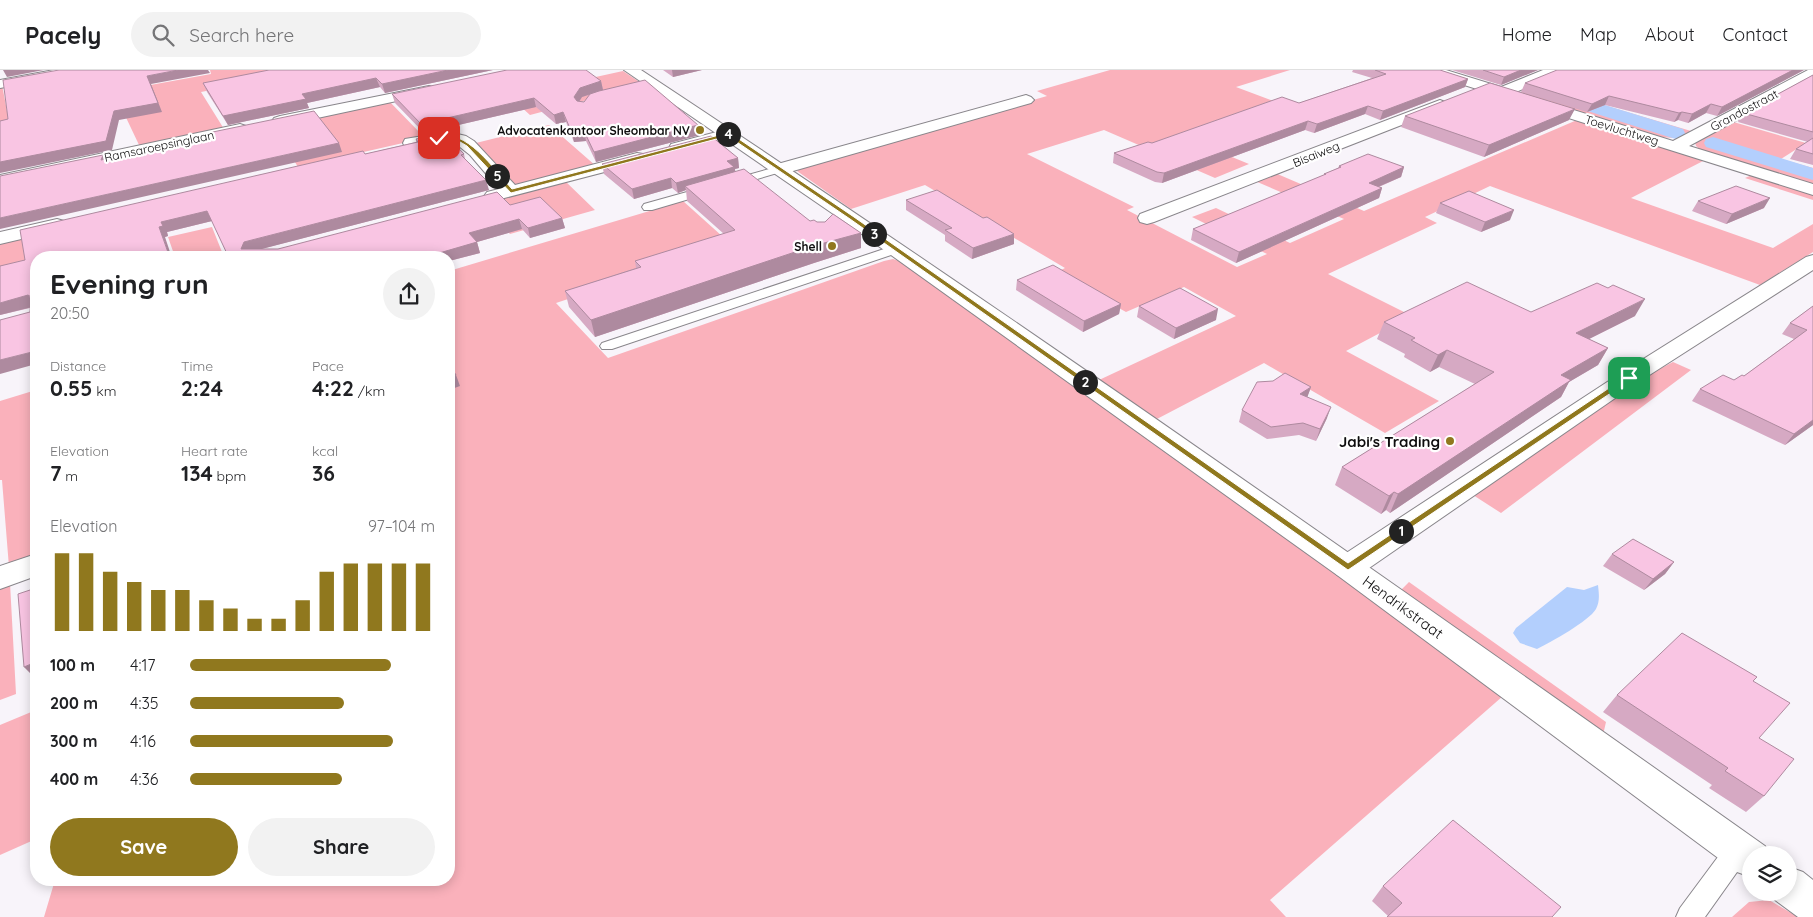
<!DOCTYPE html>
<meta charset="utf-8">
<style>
body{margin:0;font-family:Quicksand,sans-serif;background:#f2f2f2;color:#202124;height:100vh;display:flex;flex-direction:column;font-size:19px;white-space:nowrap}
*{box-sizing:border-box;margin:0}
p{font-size:16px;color:#757577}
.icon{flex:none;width:28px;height:28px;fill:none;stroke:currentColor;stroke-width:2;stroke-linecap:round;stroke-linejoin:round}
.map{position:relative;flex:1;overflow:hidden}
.panel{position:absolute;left:30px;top:181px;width:425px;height:635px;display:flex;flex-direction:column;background:#fff;border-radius:20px;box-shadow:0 2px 12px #0003}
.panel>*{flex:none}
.buttons{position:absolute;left:1742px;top:776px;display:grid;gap:10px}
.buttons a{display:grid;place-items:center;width:55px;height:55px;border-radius:50%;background:#fff;box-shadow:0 2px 12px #0003;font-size:25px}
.pin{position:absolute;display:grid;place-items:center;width:42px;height:42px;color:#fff;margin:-21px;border-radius:10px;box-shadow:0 2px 8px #0006}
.km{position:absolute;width:25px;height:25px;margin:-12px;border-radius:50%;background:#222;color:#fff;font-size:14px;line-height:25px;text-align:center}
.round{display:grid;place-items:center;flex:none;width:52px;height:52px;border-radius:26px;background:#f2f2f2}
.overview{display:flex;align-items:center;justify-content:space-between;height:85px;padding:0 20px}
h1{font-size:28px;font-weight:800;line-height:38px}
.metrics{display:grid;grid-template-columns:repeat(3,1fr);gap:8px;height:85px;padding:5px 20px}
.metrics div{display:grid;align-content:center}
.metrics b{font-size:21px;font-weight:800}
.metrics small{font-size:14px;font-weight:400}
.metrics p{font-size:14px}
.chart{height:140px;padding:10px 20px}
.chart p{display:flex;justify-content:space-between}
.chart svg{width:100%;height:90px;margin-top:5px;stroke:#90781e;stroke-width:6}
.action{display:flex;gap:10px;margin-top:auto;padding:10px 20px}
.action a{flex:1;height:58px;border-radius:30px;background:#90781e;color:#fff;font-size:20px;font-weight:800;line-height:58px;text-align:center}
.action a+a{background:#f2f2f2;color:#202124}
ul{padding:0 20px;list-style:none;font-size:16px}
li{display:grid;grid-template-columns:80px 60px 1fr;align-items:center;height:38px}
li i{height:12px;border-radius:6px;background:#90781e}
header{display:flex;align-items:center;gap:30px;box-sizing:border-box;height:70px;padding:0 25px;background:#fff;border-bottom:1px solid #e0e0e0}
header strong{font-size:24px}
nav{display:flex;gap:28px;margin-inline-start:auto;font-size:18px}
.search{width:350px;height:45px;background:#f2f2f2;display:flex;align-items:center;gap:12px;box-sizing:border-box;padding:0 18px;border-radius:28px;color:#757577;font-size:19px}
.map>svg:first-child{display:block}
.green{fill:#fab1bb}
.water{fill:#b3cffd}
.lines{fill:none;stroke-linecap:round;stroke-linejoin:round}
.canal{fill:#b3cffd;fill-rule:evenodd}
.service-casing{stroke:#89868b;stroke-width:2}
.minor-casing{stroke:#89868b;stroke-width:2}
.tertiary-casing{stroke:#89868b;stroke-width:2}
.service{fill:#fff;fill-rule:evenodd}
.minor{fill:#fff;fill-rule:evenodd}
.tertiary{fill:#fff;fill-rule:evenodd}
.wall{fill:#d6a9c3;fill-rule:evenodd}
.shaded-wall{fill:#ae8a9f}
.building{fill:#f9c5e3;stroke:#ae8a9f}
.route{fill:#90781e;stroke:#fff}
.poi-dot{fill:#90781e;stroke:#fff;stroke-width:2}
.labels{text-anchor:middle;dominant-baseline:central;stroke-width:4.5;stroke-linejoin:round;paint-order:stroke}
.far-street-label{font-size:12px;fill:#0e0d0e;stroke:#fff}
.far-poi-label{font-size:12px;font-weight:bold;fill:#0e0d0e;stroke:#fff;text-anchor:end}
.poi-label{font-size:15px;font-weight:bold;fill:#0e0d0e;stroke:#fff;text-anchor:end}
.street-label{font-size:15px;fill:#0e0d0e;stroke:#fff}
</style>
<header>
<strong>Pacely</strong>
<div class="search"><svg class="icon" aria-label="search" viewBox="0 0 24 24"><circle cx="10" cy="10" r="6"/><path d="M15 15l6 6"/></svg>Search here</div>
<nav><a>Home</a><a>Map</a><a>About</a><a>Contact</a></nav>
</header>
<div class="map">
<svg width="1813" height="847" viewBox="0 0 1813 847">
<rect width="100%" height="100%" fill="#f8f4fa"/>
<path class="green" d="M210 0H313L201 22 224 59 140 77 121 37 0 60V15H2L7 41 211 4Z
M1110 0H1290L1236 17 1292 38 1188 69 1249 94 1215 108 1104 60 1027 84 1134 137 1127 140 1237 197 1267 184 1192 147 1216 138 1290 173 1344 149 1255 111 1275 103 1364 141 1577 50 1705 90 1631 128 1773 178 1813 154V182L1760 215 1490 116 1425 147 1437 153 1328 204 1412 246 1346 281 1439 331 1385 363 1264 293 1155 350 1099 310 1236 246 1184 217 1126 242 1055 203 1065 198 925 115 851 139 797 101 804 96 1047 26 1037 21Z
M623 1 644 15 530 45 509 26Z
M1533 14 1691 61 1674 68 1659 67 1523 24 1522 21Z
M388 30 425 68 298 97 285 76 315 46Z
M1730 51 1806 73 1781 89 1813 98V117L1702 81 1696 76 1695 72Z
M549 55 596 96 526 115H513L472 74Z
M1752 105 1813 124V130L1745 108Z
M564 110 595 140 510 164 480 133Z
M683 131 732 175 556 233 608 288 884 191 893 189 902 192 991 253 1503 626 1270 830 1286 847H44L55 810H449V201Z
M212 157 224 187H175L168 167Z
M23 165 28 200 0 207V170Z
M1673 292 1691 300 1501 443 1473 425 1644 307Z
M36 320V487L9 497 2 410H0V331Z
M1409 512 1606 652 1603 665 1400 521Z
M10 513 16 624 0 630V517Z
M36 640V769L0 785V655Z
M1769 830 1798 847H1732L1749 832Z"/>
<path class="water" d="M1598 515C1599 524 1600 531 1596 539 1589 551 1551 572 1537 579L1520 573 1513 563 1516 558 1567 517 1584 520Z"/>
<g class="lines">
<path class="canal" d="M1556 20 1683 59 1685 63 1683 67 1676 69 1669 67 1550 29 1547 25 1550 21Z
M1713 67 1813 98V110L1706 77 1704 73 1706 69Z"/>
<g class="service-casing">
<path id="service" d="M780 96 784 97 786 99 784 101 652 140H644L642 137 644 134Z
M896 175 902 179 900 182 612 279H602L600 276 602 273Z
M1738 768 1747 772 1750 780 1747 788 1705 847H1676L1680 838 1729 772Z"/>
</g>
<g class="minor-casing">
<path id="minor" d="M54 0H85L83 3 78 4 0 18V10Z
M1424 0H1446L1501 17 1543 0H1563L1561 3 1516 22 1673 71 1808 0H1813V9L1689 76 1813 114V125L1426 3Z
M429 16 434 17 436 20 434 23 280 56 274 54 272 51 274 48 280 46Z
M1026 25 1031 27 1034 30 1031 33 786 103 780 104 774 103 771 99 774 95Z
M1440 30 1445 32 1448 35 1445 38 1154 152 1147 154 1140 152 1138 148 1140 144Z
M240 54 246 56 248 59 246 62 0 115V105Z
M728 59 734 61 736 64 734 67 677 83 671 82 669 78 671 74Z
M449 62 466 66 474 71 515 115 637 83 643 84 646 88 643 92 493 131 487 130 484 126 487 122 499 119 470 85 455 73 443 72 411 78 405 77 403 73 405 69 411 68Z
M57 149 64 151 67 155 64 159 0 174V162Z
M1813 185V200L1637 313 1359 505 1348 508 1337 505 1333 497 1337 489 1621 303 1806 187Z
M36 484V506L0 519V496Z"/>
</g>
<g class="tertiary-casing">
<path id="tertiary" d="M624 0H641C1021 251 1393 513 1765 776L1769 785H1751V807L1737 802 1337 505 845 152Z
M1789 797 1803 802 1813 810V847H1798L1775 830 1772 822H1789Z"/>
</g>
<use href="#service" class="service"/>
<use href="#minor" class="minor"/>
<use href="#tertiary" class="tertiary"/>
</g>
<path class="wall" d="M493 0 385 23 380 17 307 33 309 38 228 55 207 22 203 13Z
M663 0H702L673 7Z
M1353 0H1440L1468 9 1465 17 1380 50 1365 44 1314 63 1305 60 1162 113 1155 112 1113 93 1114 83 1299 33 1372 8 1352 2Z
M1452 0H1538L1501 15Z
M1804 0 1717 46 1706 43 1688 53 1678 50 1674 52 1605 35 1587 42 1521 22 1525 13Z
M1813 5V95L1790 89 1796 79 1808 72 1738 52 1743 43Z
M601 11 603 20 700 65 596 92 586 71 574 72 566 52 556 54 536 37 424 63 395 33 392 24ZM592 24 584 32 580 31 582 27Z
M1405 46 1569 50 1484 87 1401 57Z
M416 69 464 84 465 89 489 120 261 179H278L510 135 562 148 565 158 530 168 522 159 477 172 480 183 449 191V188H229L212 151 167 162 168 166 165 167 30 242V238L0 245 25 190 365 84 416 72Z
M738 88 739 98 735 99V102L810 151 861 163V178L814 193 595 267 569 237 565 221 636 198 635 191 724 164 687 131 686 120 678 123 672 118 634 129 604 104 602 94Z
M1339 96 1404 97 1401 107 1379 117 1382 118 1379 128 1236 193 1191 170 1193 159 1324 105V104L1338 98Z
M906 130 1014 174 972 189 945 171V165L906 140Z
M1698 131 1764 138 1726 154 1692 141Z
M1440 133 1510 150 1481 162 1436 143Z
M1017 210 1121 234 1119 244 1083 262 1016 220Z
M1139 236 1216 250 1174 269 1137 247Z
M1813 236V355L1785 375 1692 331 1700 319 1734 310 1744 306 1794 269 1782 264 1790 253Z
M1531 242 1635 246 1589 269 1608 278 1598 295 1569 312 1561 327 1390 443 1386 440 1381 444 1335 415 1342 397 1475 314 1439 297 1430 302 1404 287 1405 284 1377 269 1384 252Z
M1311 317 1307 327 1327 348 1316 371 1299 365 1267 369 1239 352 1242 340Z
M1612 484 1674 492 1665 504 1644 520 1603 496Z
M1753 611 1759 668 1764 726 1746 742 1709 718 1712 715 1603 642 1617 625Z
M1383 816 1561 837 1388 846 1372 831Z"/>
<path class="shaded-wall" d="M3 0H44L7 7Z
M178 0H208L210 3 151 14 162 42 119 50 112 80 0 103V92L114 41 147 6Z
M448 0H493L385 23 382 14Z
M672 0H702L673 7Z
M1521 0H1538L1501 15 1504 7Z
M1793 0H1804L1717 46 1722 37Z
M376 8 380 17 307 33 309 38 228 55 223 46 302 24Z
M1468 9 1465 17 1380 50 1383 41Z
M601 11 603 20 582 27 576 36 574 27 580 18Z
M1609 26 1605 35 1587 42 1592 34Z
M534 28 536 37 424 63 421 54Z
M1711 34 1706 43 1688 53 1692 44Z
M1368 36 1365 44 1314 63 1317 54Z
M1575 39 1569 50 1484 87 1489 75Z
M563 42 566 52 556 54 554 45Z
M1682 42 1678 50 1674 52 1679 43Z
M1308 51 1305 60 1162 113 1164 103Z
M698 55 700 65 596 92 594 82Z
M584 61 586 71 574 72 572 63Z
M339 73 342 82 0 159V148Z
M103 85 108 94 101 90Z
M738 88 739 98 735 99 736 106 685 116 686 120 678 123 676 113 727 91Z
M1404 97 1401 107 1366 122 1369 113Z
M671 108 672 118 634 129 632 119Z
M486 110 489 120 250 182 241 179 244 172Z
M1382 118 1379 128 1236 193 1239 182Z
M1770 128 1764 138 1726 154 1732 144Z
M1514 140 1510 150 1481 162 1485 152Z
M207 141 212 151 167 162 168 166 165 167 172 188H170L159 157 161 152Z
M562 148 565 158 530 168 528 158Z
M519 149 522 159 477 172 480 183 449 191V188H422L469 163Z
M861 163V178L814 193 595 267 591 250 813 176Z
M1014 164V174L972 189 973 178Z
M402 183 404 188H385Z
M28 225 36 236 0 245V233Z
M1645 229 1635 246 1567 280 1576 263Z
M1121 234 1119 244 1083 262 1084 251Z
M1218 239 1216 250 1174 269 1176 258Z
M1608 278 1598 295 1569 312 1561 327 1390 443 1398 424 1561 305Z
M1447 280 1439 297 1430 302 1438 285Z
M36 281V294L0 304V290Z
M456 305 460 316 449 320V307Z
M1311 317 1307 328 1300 324Z
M1331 337 1327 348 1316 371 1320 359Z
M1813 350V355L1785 375 1794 364Z
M1394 422 1386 440 1381 444 1389 426Z
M1674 492 1665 504 1644 520 1653 509Z
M36 592V608H35L24 597Z"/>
<path class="building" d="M59 0H178L147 6 158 33 114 41 106 71 0 92V51L8 49 3 10Z
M269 0H448L382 14 376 8 302 24 306 29 223 46 203 13Z
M507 0H586L601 11 580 18 574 27 577 31 584 32 590 24 599 21 645 10 698 55 594 82 584 61 572 63 563 42 554 45 534 28 421 54 392 24Z
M1375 0H1440L1468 9 1383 41 1368 36 1317 54 1308 51 1164 103 1157 102 1114 83 1148 72 1152 73 1282 27 1299 33 1386 4Z
M1483 0H1521L1504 7Z
M1557 0H1793L1722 37 1711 34 1692 44 1682 42 1679 43 1609 26 1592 34 1525 13Z
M1813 5V62L1743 43Z
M1490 13 1575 39 1489 75 1405 46Z
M314 41 339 73 0 148V106L103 85 101 90 193 71 205 68 203 64Z
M436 65H446L464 84 461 85 486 110 244 172 241 179H278L497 122 510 135 540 127 562 148 528 158 519 149 469 163 477 172 422 188H405L402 183 385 188H229L207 141 161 152 163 156 159 157 170 188H36V281L0 290V250L30 242 31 227 28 225 0 233V196L25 190 20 160 350 84 363 81 365 84 418 72 416 69Z
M711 66 738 88 727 91 734 97 676 113 671 108 632 119 602 94Z
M1813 68V84L1796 79Z
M1368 84 1404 97 1369 113 1382 118 1239 182 1193 159 1326 104H1324L1341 97 1339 96Z
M744 99 810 151 814 150 817 152H825L833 144 861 163 813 176 591 250 565 221 641 197 635 191 735 160 685 116Z
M1736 116 1770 128 1732 144 1698 131Z
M937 120 983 148 987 147 1014 164 973 178 945 160 952 158 906 130Z
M1469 121 1514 140 1485 152 1440 133Z
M1053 195 1121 234 1084 251 1017 210Z
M1467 212 1531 242 1597 213 1608 218 1613 215 1645 229 1576 263 1608 278 1561 305 1571 310 1398 424 1394 422 1389 426 1342 397 1494 302 1447 280 1438 285 1411 270 1415 268 1384 252Z
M1180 218 1218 239 1176 258 1139 236Z
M1813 236V350L1794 364 1700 319 1723 305 1734 310 1742 305 1744 306 1807 260 1790 253Z
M449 294 456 305 449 307Z
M1285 303 1311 317 1300 324 1331 337 1320 359 1303 353 1271 357 1242 340 1257 312 1273 311Z
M1633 469 1674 492 1653 509 1612 484Z
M36 518V592L24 597 18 524Z
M1682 563 1757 607 1753 611 1790 633 1759 668 1794 689 1764 726 1725 701 1728 698 1617 625Z
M1453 750 1561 837 1552 847H1387L1402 833 1383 816Z"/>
<path class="route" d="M727 63H730L854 147 1348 493 1627 306 1633 308 1348 500 850 149 728 66 511 123 467 76 455 69 437 68C465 55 495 101 512 119Z"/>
<g class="poi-dot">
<circle cx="700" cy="60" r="5"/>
<circle cx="832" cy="176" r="5"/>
<circle cx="1450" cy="371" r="5"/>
</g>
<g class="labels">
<g class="far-street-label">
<text transform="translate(1744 40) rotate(-28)">Grandostraat</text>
<text transform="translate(1622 60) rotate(17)">Toevluchtweg</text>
<text transform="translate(159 76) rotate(-12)">Ramsaroepsinglaan</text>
<text transform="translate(1316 84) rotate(-22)">Bisaiweg</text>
</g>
<g class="far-poi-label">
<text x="690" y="60">Advocatenkantoor Sheombar NV</text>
<text x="822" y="176">Shell</text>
</g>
<g class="poi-label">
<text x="1440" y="371">Jabi's Trading</text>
</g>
<g class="street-label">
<text transform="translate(1403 537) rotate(36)">Hendrikstraat</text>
</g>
</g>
</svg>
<div class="buttons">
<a><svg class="icon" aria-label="layers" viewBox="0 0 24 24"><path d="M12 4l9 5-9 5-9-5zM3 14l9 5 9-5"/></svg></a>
</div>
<div class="pin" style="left:1629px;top:308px;background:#1e9e55"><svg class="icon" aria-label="arrive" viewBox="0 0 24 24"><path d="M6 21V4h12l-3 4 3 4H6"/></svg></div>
<div class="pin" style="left:439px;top:68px;background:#d93025"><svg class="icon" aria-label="check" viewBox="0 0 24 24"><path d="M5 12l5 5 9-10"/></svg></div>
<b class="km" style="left:1401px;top:461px">1</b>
<b class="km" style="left:1085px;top:312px">2</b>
<b class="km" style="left:874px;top:164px">3</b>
<b class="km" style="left:728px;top:64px">4</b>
<b class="km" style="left:497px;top:106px">5</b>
<section class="panel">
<div class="overview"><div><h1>Evening run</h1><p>20:50</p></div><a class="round"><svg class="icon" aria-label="share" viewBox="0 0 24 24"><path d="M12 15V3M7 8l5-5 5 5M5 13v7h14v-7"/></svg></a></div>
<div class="metrics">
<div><p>Distance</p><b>0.55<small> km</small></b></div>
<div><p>Time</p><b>2:24</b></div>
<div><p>Pace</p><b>4:22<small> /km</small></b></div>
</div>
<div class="metrics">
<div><p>Elevation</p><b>7<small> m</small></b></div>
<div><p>Heart rate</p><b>134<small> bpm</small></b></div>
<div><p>kcal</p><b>36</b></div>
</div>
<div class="chart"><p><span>Elevation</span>97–104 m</p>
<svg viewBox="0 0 160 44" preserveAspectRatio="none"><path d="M5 44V6M15 44V6M25 44V15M35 44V20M45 44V24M55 44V24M65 44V29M75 44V33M85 44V38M95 44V38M105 44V29M115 44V15M125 44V11M135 44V11M145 44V11M155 44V11"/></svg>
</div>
<ul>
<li><b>100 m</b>4:17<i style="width:82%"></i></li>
<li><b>200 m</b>4:35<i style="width:63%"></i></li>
<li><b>300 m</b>4:16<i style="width:83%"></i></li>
<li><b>400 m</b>4:36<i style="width:62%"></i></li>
</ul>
<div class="action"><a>Save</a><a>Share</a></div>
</section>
</div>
